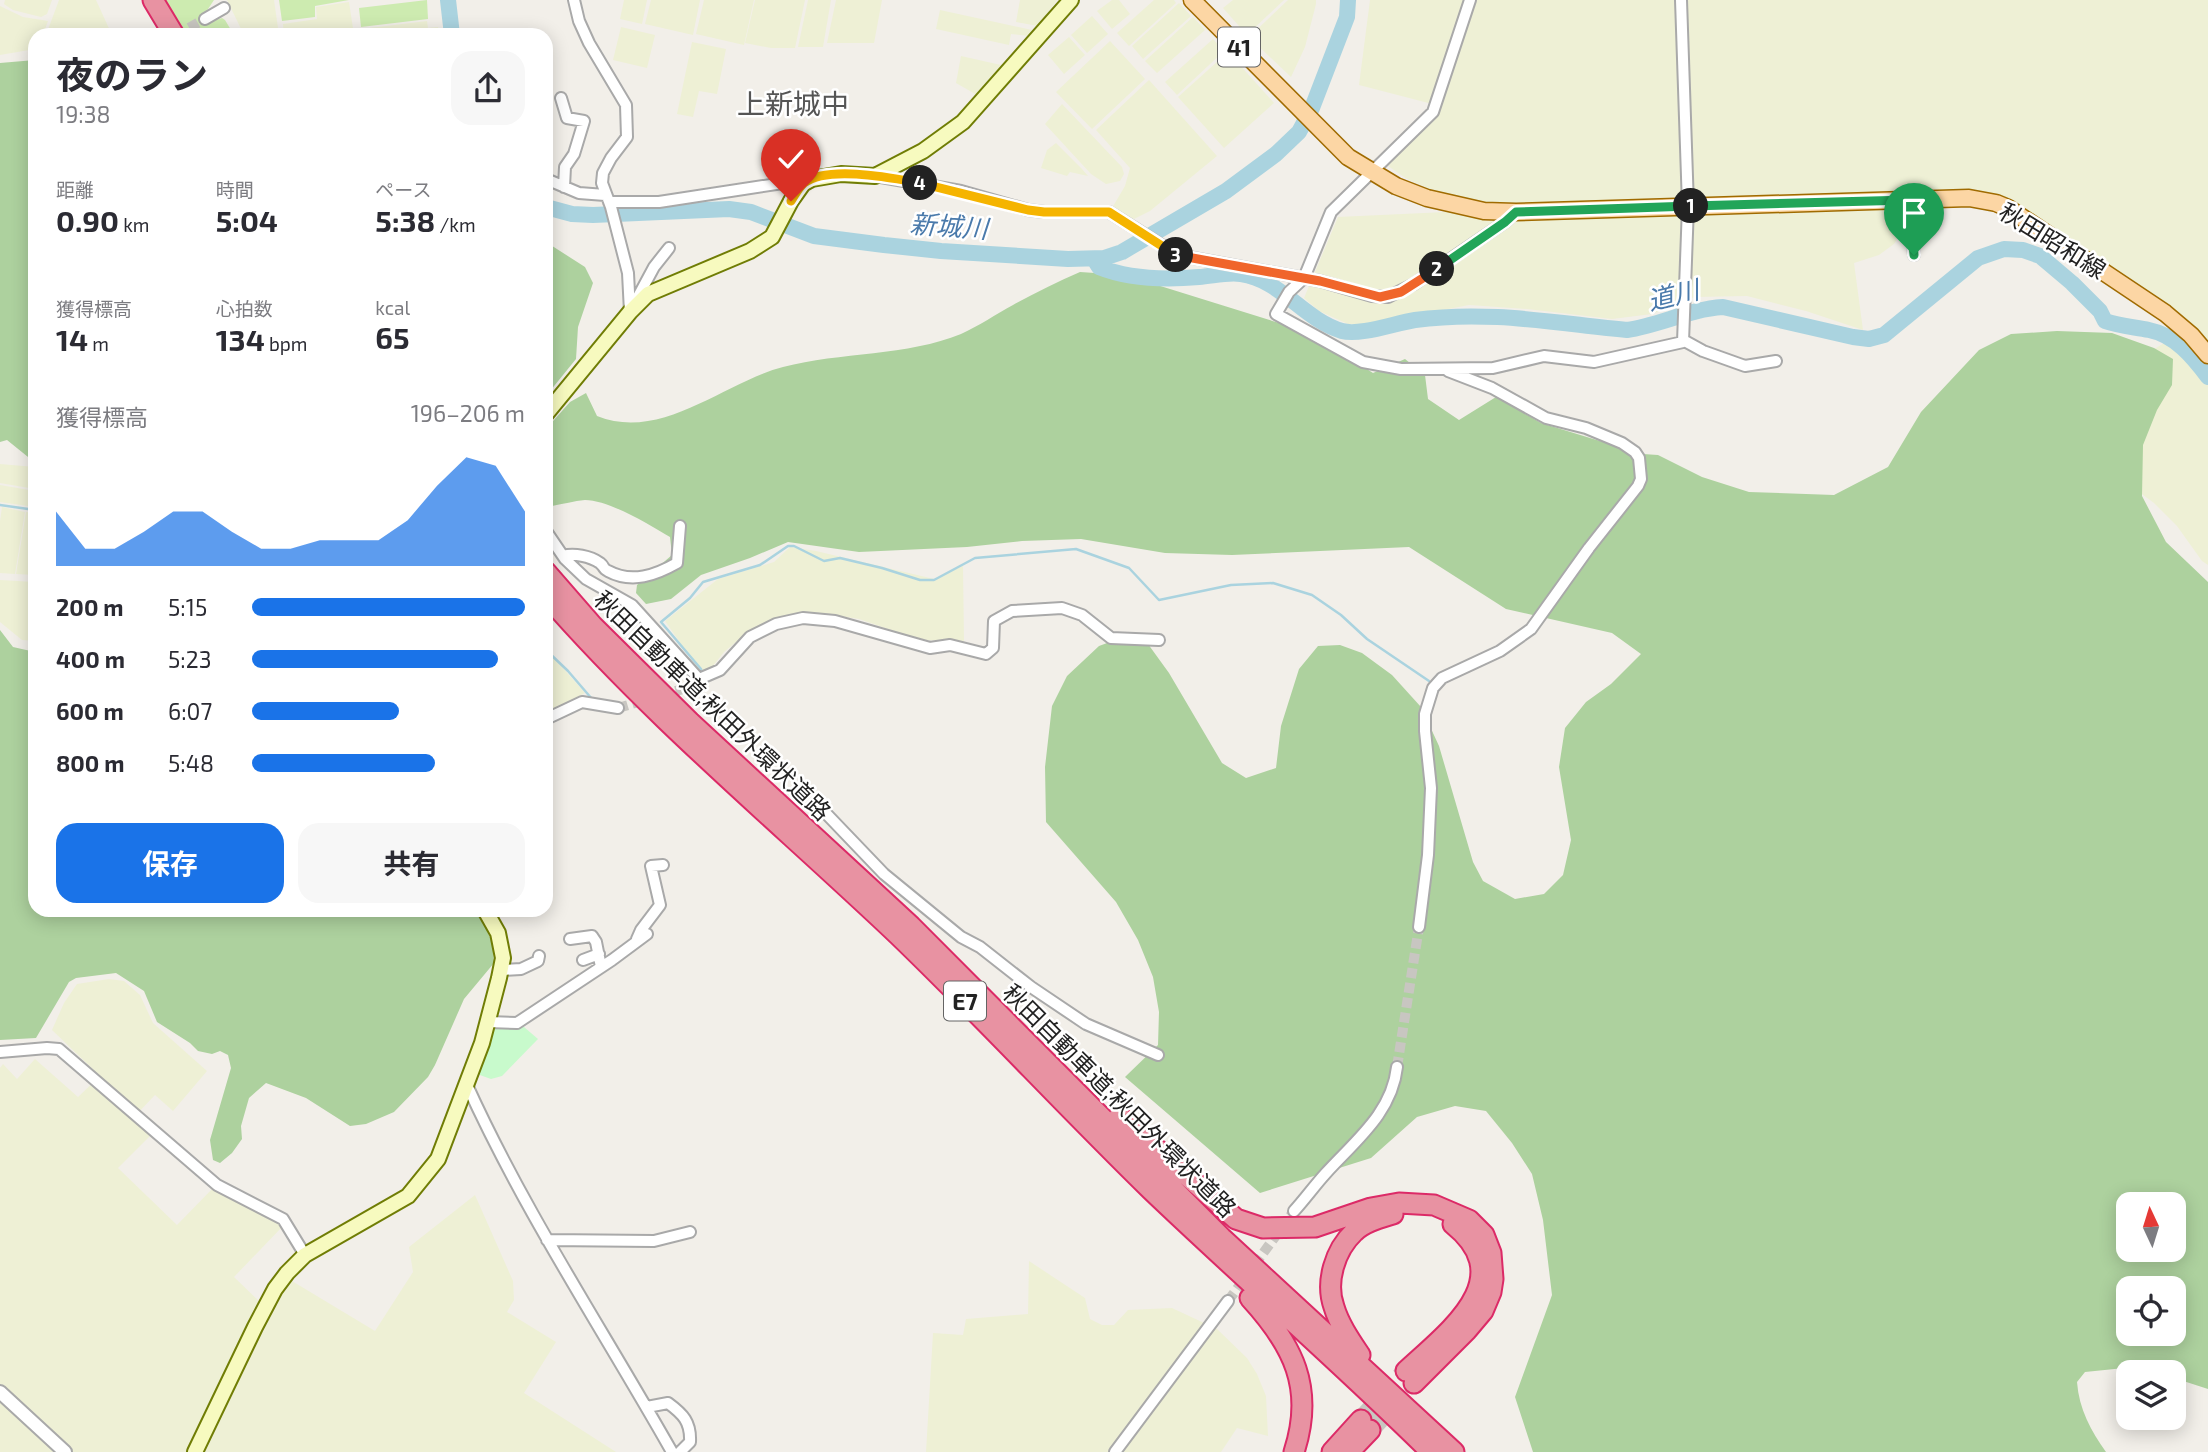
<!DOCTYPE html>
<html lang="ja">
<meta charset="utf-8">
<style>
body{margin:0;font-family:"Exo 2","Noto Sans JP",sans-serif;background:#f7f7f7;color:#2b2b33;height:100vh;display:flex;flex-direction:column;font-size:26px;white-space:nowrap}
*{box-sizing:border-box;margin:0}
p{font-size:23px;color:#7c7c81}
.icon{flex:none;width:38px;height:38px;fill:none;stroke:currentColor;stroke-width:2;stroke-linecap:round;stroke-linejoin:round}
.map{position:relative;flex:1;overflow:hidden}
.details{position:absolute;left:28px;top:28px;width:525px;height:889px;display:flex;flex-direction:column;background:#fff;border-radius:21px;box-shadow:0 4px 18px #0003}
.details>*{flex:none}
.needle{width:46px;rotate:356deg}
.buttons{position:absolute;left:2116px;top:1192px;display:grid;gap:14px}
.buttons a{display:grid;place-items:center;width:70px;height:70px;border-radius:14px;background:#fff;box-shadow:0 4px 18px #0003;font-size:35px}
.pin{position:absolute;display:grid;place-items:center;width:60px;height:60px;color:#fff;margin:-72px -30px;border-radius:50% 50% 50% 0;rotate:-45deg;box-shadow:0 0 7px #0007}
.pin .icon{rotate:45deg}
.km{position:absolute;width:35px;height:35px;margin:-18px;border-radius:50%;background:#222;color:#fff;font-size:19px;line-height:35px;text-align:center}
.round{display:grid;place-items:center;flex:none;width:74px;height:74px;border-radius:21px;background:#f7f7f7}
.summary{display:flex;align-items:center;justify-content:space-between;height:119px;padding:0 28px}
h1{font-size:38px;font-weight:700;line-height:52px}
.metrics{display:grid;grid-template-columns:repeat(3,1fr);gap:10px;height:119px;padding:7px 28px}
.metrics div{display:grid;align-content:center}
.metrics b{font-size:30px;font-weight:700}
.metrics small{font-size:19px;font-weight:400}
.metrics p{font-size:19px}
.chart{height:196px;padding:14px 28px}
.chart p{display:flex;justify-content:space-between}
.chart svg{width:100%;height:126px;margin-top:7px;fill:#1a73e8;opacity:.7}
.action{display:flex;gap:14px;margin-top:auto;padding:14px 28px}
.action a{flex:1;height:80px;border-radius:21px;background:#1a73e8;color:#fff;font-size:28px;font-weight:700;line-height:80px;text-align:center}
.action a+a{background:#f7f7f7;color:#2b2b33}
ul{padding:0 28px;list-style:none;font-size:23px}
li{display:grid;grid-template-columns:112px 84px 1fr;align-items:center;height:52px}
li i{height:18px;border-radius:9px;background:#1a73e8}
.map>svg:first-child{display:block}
.farmland{fill:#eef0d5}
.grass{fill:#cdebb0}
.forest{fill:#add19e;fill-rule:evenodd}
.park{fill:#c8facc}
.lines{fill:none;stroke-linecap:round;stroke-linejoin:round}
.stream{stroke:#aad3df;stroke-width:2.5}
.river{stroke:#aad3df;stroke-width:16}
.minor-tunnel{stroke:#c8c6c1;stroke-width:10;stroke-dasharray:10 5;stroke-linecap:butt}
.motorway-tunnel{stroke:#c8c6c1;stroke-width:19;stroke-dasharray:19 10;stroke-linecap:butt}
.minor-casing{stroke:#a9a9a9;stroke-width:14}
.tertiary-casing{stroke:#a9a9a9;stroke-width:16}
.secondary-casing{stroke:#707d05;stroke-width:18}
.primary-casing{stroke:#a06b00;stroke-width:19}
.motorway-casing{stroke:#dc2a67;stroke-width:23}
.minor{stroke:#fff;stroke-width:10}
.tertiary{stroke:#fff;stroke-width:12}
.secondary{stroke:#f7fabf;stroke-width:14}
.primary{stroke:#fcd6a4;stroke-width:16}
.motorway{stroke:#e892a2;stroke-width:19}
.split-1-casing{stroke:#fff;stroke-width:14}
.split-2-casing{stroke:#fff;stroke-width:14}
.split-3-casing{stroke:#fff;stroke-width:14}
.split-4-casing{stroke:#fff;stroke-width:14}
.split-5-casing{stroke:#fff;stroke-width:14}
.split-1{stroke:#22a559;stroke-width:9}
.split-2{stroke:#22a559;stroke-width:9}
.split-3{stroke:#f0652b;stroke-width:9}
.split-4{stroke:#f5b400;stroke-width:9}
.split-5{stroke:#f5b400;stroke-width:9}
.labels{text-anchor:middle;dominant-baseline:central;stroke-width:5;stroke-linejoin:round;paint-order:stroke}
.shield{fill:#fff;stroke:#646464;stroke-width:2}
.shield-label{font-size:23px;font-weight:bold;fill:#222}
.street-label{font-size:24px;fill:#222;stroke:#fff}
.water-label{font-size:26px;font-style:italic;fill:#4a7aab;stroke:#fff}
.quarter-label{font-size:28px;fill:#555;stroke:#fff}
</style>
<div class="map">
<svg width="2208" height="1452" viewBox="0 0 2208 1452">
<rect width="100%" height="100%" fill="#f2efe9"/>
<path class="farmland" d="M5 0H52L47 14 41 17 13 10 4 4Z
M59 0H96L112 35H46Z
M227 0H274L278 28 243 33Z
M624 0H647L642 24 620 19Z
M651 0H700L693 35 645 24Z
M704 0H754L744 45 696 34Z
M755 0H805L795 48H771L745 43Z
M808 0H831L823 47H798Z
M836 0H882L874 43H827Z
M1020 0H1057L1038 26 1016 22Z
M1112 0H1119L1130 14 1112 29 1097 11Z
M1154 0H1174L1176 3 1129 46 1117 33Z
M1233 0H1284L1247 35 1223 8Z
M1288 0H1316V4L1305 47 1291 77 1249 37Z
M1370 0H2208V565L2202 561 2177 526 2154 503 2131 486 2144 355 2171 339 2166 305 2008 201 1901 193 1903 230 1894 244 1879 255 1854 263 1863 330 1806 311 1747 296 1695 297 1652 314 1612 319 1527 309 1469 305 1371 324H1348L1319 311 1304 298 1338 217 1445 212 1444 195 1407 179 1388 166 1402 142 1440 106 1359 85Z
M349 2 354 35H284L283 24 317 19 316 7Z
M1179 3 1191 16 1143 59 1132 46Z
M0 6 23 17 48 21 43 35H35V49L0 55Z
M940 10 1032 30 1029 36 1011 34 1009 45 936 29Z
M1092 16 1108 34 1087 53 1071 35Z
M1193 17 1205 30 1157 73 1145 61Z
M427 21 428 28 438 27 439 35H362L361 29Z
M621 27 655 35 647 68 613 60Z
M1069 37 1085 55 1064 74 1048 55Z
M1213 39 1224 51 1177 95 1165 82Z
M1110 41 1145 79 1092 129 1056 92Z
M692 42 726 49 717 94 699 91 693 117 677 114Z
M1228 52 1274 103 1224 148 1178 97Z
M961 56 1001 65 977 95 956 83Z
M1149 80 1217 156 1150 211 1134 219 1112 208 1125 186 1130 168 1096 130Z
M1062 104 1122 167 1124 174 1120 181 1106 184 1091 174 1045 124Z
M1056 143 1082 169 1088 176 1070 172 1067 176 1041 168 1047 150Z
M0 464 35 467V489L0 483Z
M0 485 35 491V507L0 502Z
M2 507 25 512 15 574 0 573V521Z
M26 512 35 513V575L16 574Z
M790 547 816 551 934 579 963 566 964 641 920 640 859 619 821 613 786 616 748 632 724 652 709 671 699 670 665 621 718 579 774 562Z
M0 580 35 582V641L22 640 0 622Z
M546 649 585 693 546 713Z
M109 979 124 981 140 995 153 1023 207 1071 173 1111 155 1095 134 1117 151 1135 118 1168 177 1225 215 1186 283 1226 234 1277 261 1303 276 1280 292 1281 375 1331 413 1272 409 1247 475 1195 513 1281 514 1300 507 1312 556 1342 524 1393 616 1452H0V1068L3 1064 17 1079 35 1059 78 1097 100 1076 52 1030 64 1003 77 984Z
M1029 1261 1085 1298 1090 1319 1102 1325H1114L1128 1310 1172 1308 1217 1329 1247 1358 1257 1374 1266 1396 1268 1436 1237 1428 1221 1452H926L933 1333 963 1335 966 1319 1028 1314Z"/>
<path class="grass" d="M165 0H214L206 12 213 21 222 18 225 20 234 35H185Z
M279 0H349L315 6V17L282 21Z
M427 0 428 19 361 27 359 8Z"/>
<path class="forest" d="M35 60V460L33 461 7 440 0 442V63Z
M546 242 585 267 593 283 578 327 576 359 546 396Z
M1080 272 1125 275 1279 323 1340 352 1373 373 1405 359 1425 375 1428 399 1459 420 1496 397 1541 423 1613 445 1628 453 1658 455 1702 477 1749 492 1834 495 1888 467 1921 412 1979 350 2011 334 2057 331 2112 333 2154 348 2173 359 2172 385 2157 410 2143 445 2142 496 2166 542 2208 582V1389L2174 1378V1372H2152L2134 1367 2085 1372 2077 1382C2079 1409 2091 1431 2106 1452H1533L1515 1397 1552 1295 1543 1220 1532 1174 1512 1143 1486 1111 1455 1106 1417 1117 1371 1158 1260 1193 1125 1077 1158 1045 1159 1012 1153 977 1138 940 1116 902 1046 822 1045 767 1052 706 1067 676 1099 646 1126 636 1148 644 1169 673 1222 763 1246 778 1276 768 1281 726 1299 669 1318 646 1340 645 1362 653 1392 675 1421 707 1439 746 1473 862 1483 881 1515 899 1544 894 1563 875 1571 840 1559 767 1565 728 1586 702 1611 684 1641 654 1612 633 1506 609 1409 547 1232 555 1165 553 1081 539 1022 541 967 547 859 552 788 542 750 558 701 575 671 599 646 604 636 593 637 585 672 555 670 537C650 525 609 500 585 500 574 501 563 504 552 506L546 502V429L570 402 586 393 597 416C662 442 724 382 783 367 840 352 908 356 961 334 979 326 996 314 1013 305 1035 293 1057 282 1080 272ZM2128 1204H2174V1250H2128ZM2128 1288H2174V1334H2128Z
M0 630 13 647 35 652V910H475C487 929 494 939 494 963L464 999 435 1065 428 1077 394 1112 366 1124 350 1126 306 1098 266 1083 249 1098 241 1126 242 1139 232 1153 220 1163 213 1160 210 1140 231 1068 228 1055 220 1051 212 1054 198 1051 190 1043 157 1022 144 991 116 973 76 978 69 982 36 1038 0 1040Z"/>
<path class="park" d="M492 1027H524L538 1039 502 1076 491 1079 477 1074Z"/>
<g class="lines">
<path class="stream" d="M0 505 35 510
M546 650 568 671 592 699
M702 673 701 669 661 622 690 598 703 582 760 565 788 546H794L824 561 840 558 882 568 920 580H934L975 558 1076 549 1129 568 1159 600 1231 585 1273 583 1312 595 1341 615 1367 639 1429 681"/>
<path class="river" d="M448 0 452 35
M546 207 572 214 593 215 729 209 751 212 814 236 884 245 941 251 1068 259 1104 258 1122 252 1226 191 1276 154 1299 132 1312 108 1347 17 1348 0
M1094 259 1099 267C1129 279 1166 280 1199 277 1213 276 1227 272 1241 274 1280 279 1304 320 1342 331 1360 336 1395 323 1415 320 1488 310 1554 323 1627 330 1660 325 1690 309 1723 307L1853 337 1869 339 1884 335 1978 258 2004 249 2023 250 2040 256 2072 283 2100 311 2105 321C2119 326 2134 327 2149 330 2175 335 2193 357 2208 377"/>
<path class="minor-tunnel" d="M176 35 205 19
M618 708 693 686
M1397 1067 1419 927
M1228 1301 1294 1211"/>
<path class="motorway-tunnel" d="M1361 1420 1406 1371
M1370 1430 1414 1383"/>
<g class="minor-casing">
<path id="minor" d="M574 0 579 21 589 43 626 105 627 137 611 158 603 173 602 183 611 207 628 273 630 312
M1470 0 1433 112 1331 212 1304 278 1289 292 1276 314 1363 362 1401 369 1493 368 1544 356 1594 362 1683 342 1688 206 1681 0
M205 19 224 8
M561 98 567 118 584 121 574 154 565 167 564 187
M875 176 961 191 1028 210 1044 212H1109L1177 255 1320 281 1372 296 1388 297 1414 284 1505 222 1516 212
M546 179 579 193 605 195
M1909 200 1914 255
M609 202H659L796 181 803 184
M633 306 654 267 669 248
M1683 340 1703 351 1745 366 1776 361
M546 531 565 559 586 579 632 605 699 679
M563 556C574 553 590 556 600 563 605 567 602 568 608 571 632 584 656 575 677 563L680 526
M693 686 699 679 720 670 750 637 776 624 803 618 835 621 930 648 950 645 986 654 993 648 994 621 1012 611 1062 608 1082 615 1111 638 1159 640
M546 719 582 702 618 708
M816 803 884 874 961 937 980 947 1031 987 1086 1024 1158 1055
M1419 927 1428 855 1431 788 1425 731V714L1433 688 1442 678 1500 651 1531 629 1589 548 1638 486 1641 479 1639 458 1635 452 1622 443 1586 428 1546 418 1492 388 1448 371
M570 939 592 936 596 942 601 967
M637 939 641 930 660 905 651 866 663 865
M583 960 599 954
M501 970 521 969 538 961 539 956
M488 1022 517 1023 612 960 647 934
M0 1052 47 1048 59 1049 217 1185 283 1219 305 1255
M467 1085C525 1213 603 1330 672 1452
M1294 1211C1305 1199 1315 1185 1326 1173 1355 1141 1392 1113 1397 1067
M547 1240 654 1241 690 1232
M647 1407 668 1403C683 1414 691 1422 690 1442L680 1452
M1115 1452 1228 1301"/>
</g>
<g class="tertiary-casing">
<path id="tertiary" d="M0 1392 65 1452"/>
</g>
<g class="secondary-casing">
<path id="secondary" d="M546 414 630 312 648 294 750 251 772 237 791 201 803 184 812 179 841 174 875 176 923 151 963 122 1071 0
M195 1452 255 1327 275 1289 287 1273 305 1255 408 1196 438 1159 482 1043 499 978 503 958 498 933 485 910"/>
</g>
<g class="primary-casing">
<path id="primary" d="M1192 0 1348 157 1396 186 1427 198 1484 211 1516 212 1969 198 1996 203 2008 208 2165 313 2191 335 2208 355"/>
</g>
<g class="motorway-casing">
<path id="motorway" d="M153 0 174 35
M546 572 593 626 690 722 911 926 1222 1238 1454 1452
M546 595C653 718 780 823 898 935 984 1018 1065 1106 1151 1190 1243 1278 1340 1362 1431 1452
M1119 1116 1236 1219 1263 1228 1315 1227 1371 1208 1399 1203 1434 1205 1469 1220 1484 1235 1491 1253 1493 1279 1491 1292 1483 1311 1467 1330 1414 1383
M1250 1298C1293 1345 1315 1388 1294 1452
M1360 1355C1350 1340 1339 1324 1334 1307 1325 1282 1335 1250 1354 1232 1364 1222 1380 1218 1393 1214
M1406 1371C1449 1331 1521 1279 1453 1224
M1332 1452 1361 1420
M1349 1452 1370 1430"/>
</g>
<use href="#minor" class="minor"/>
<use href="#tertiary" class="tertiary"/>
<use href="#secondary" class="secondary"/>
<use href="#primary" class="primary"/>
<use href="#motorway" class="motorway"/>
</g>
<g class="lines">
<g class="split-1-casing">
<path id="split-1" d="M1691 206 1909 200 1914 255"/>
</g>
<g class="split-2-casing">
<path id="split-2" d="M1437 269 1505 222 1516 212 1691 206"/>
</g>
<g class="split-3-casing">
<path id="split-3" d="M1176 255 1320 281 1380 297 1401 292 1437 269"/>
</g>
<g class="split-4-casing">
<path id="split-4" d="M920 183 1028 210 1044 212H1109L1176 255"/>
</g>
<g class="split-5-casing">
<path id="split-5" d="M791 201C795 195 799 187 804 183 828 165 892 178 920 183"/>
</g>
<use href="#split-1" class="split-1"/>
<use href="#split-2" class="split-2"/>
<use href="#split-3" class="split-3"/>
<use href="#split-4" class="split-4"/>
<use href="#split-5" class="split-5"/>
</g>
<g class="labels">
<g class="shield">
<rect x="1218" y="27.5" width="42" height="39" rx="5"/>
<rect x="944" y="981.5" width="42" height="39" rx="5"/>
</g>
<g class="shield-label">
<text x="1239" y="47">41</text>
<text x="965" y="1001">E7</text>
</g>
<g class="street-label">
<text transform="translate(2053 240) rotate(32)">秋田昭和線</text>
<text transform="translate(713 705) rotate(44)">秋田自動車道;秋田外環状道路</text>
<text transform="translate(1120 1100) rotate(45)">秋田自動車道;秋田外環状道路</text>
</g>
<g class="water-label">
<text transform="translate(949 225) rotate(4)">新城川</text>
<text transform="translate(1673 294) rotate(-14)">道川</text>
</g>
<g class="quarter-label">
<text x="793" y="103">上新城中</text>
</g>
</g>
</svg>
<div class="buttons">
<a><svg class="needle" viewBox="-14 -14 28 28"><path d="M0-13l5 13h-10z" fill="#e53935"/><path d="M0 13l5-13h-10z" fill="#7c7c81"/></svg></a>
<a><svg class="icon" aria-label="locate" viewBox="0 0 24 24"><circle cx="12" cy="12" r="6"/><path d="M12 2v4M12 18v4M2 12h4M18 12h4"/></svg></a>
<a><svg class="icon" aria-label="layers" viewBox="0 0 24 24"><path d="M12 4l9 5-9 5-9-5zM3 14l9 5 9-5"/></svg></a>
</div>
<div class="pin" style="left:1914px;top:255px;background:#1e9e55"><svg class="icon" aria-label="arrive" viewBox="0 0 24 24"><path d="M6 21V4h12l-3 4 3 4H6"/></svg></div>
<div class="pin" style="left:791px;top:201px;background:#d93025"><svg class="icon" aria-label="check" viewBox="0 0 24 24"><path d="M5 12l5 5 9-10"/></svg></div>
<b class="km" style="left:1691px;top:206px">1</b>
<b class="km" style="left:1437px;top:269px">2</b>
<b class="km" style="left:1176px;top:255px">3</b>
<b class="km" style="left:920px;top:183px">4</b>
<section class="details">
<div class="summary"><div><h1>夜のラン</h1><p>19:38</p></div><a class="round"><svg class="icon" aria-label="share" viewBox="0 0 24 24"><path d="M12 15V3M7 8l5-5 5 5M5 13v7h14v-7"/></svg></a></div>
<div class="metrics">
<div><p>距離</p><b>0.90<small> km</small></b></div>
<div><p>時間</p><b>5:04</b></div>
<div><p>ペース</p><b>5:38<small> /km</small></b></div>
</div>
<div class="metrics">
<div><p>獲得標高</p><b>14<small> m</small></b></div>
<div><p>心拍数</p><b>134<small> bpm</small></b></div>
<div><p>kcal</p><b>65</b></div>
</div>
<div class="chart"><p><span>獲得標高</span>196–206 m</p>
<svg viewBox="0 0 160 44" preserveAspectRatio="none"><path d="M0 44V25L10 38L20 38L30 32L40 25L50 25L60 32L70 38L80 38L90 35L100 35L110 35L120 28L130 16L140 6L150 9L160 25V44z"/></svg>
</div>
<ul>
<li><b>200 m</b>5:15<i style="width:100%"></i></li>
<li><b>400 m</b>5:23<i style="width:90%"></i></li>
<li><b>600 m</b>6:07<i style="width:54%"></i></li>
<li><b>800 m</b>5:48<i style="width:67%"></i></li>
</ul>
<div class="action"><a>保存</a><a>共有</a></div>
</section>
</div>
